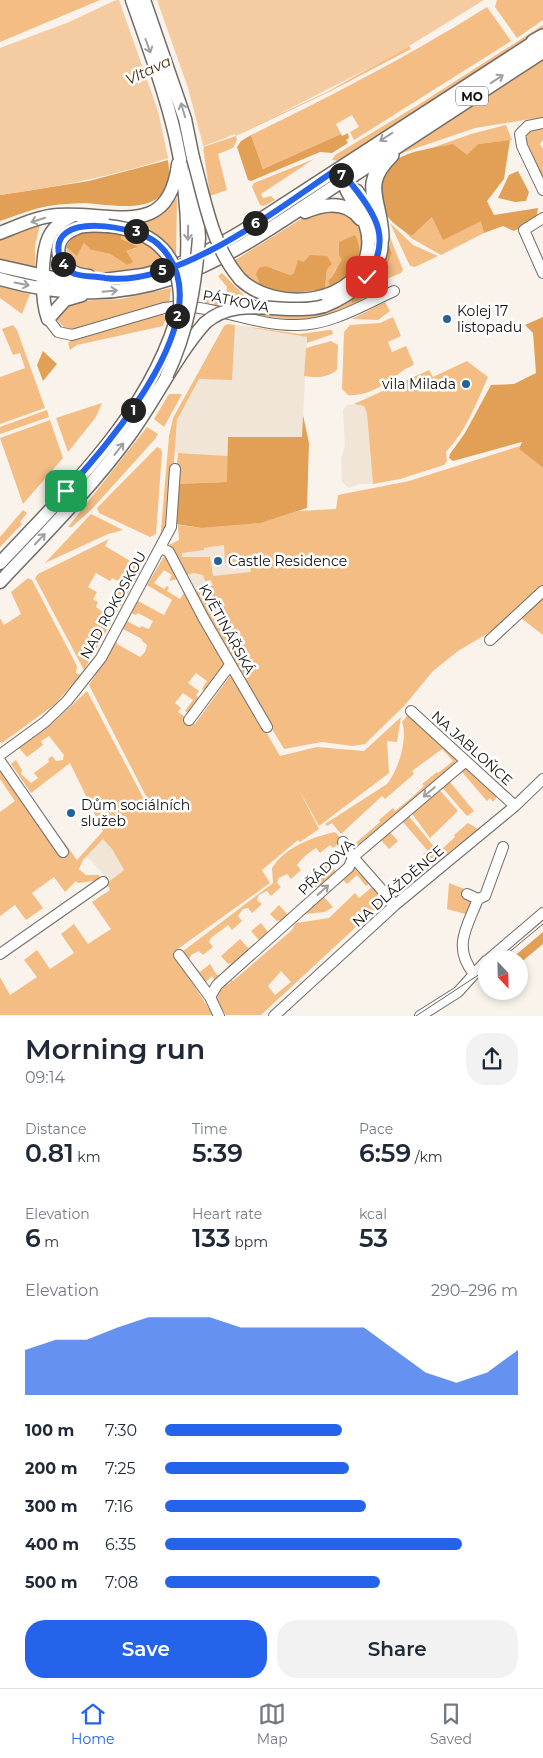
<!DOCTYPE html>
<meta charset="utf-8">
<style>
body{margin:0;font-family:Montserrat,sans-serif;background:#f2f2f3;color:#1f2937;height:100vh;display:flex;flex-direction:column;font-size:19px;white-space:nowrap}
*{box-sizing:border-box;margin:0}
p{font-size:16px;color:#747a83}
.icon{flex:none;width:28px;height:28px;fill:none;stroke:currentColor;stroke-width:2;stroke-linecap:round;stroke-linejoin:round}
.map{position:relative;height:1016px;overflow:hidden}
.side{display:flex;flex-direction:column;background:#fff;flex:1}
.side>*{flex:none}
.needle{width:32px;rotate:158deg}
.buttons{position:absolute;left:478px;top:950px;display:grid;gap:10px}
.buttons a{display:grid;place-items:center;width:50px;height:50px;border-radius:50%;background:#fff;box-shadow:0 2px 8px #0003;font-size:25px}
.pin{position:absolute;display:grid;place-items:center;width:42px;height:42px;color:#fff;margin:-21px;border-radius:10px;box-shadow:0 2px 8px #0006}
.km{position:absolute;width:25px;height:25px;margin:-12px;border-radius:50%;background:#222;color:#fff;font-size:14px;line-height:25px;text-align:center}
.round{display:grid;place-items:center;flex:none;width:52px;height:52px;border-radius:20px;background:#f2f2f3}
.head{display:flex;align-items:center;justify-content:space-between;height:85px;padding:0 25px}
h1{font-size:28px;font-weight:600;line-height:38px}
.metrics{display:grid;grid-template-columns:repeat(3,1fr);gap:8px;height:85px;padding:5px 25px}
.metrics div{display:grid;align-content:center}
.metrics b{font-size:25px;font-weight:600}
.metrics small{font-size:14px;font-weight:400}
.metrics p{font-size:14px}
.chart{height:140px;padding:10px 25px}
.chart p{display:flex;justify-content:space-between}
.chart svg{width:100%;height:90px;margin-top:5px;fill:#2563eb;opacity:.7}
.cta{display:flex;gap:10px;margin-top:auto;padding:10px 25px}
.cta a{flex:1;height:58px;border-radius:20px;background:#2563eb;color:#fff;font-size:20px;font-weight:600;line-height:58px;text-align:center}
.cta a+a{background:#f2f2f3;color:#1f2937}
ul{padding:0 25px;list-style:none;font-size:16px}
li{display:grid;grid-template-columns:80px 60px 1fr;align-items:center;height:38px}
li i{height:12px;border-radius:6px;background:#2563eb}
.dock{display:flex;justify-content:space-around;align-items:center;height:70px;border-top:1px solid #e0e1e3;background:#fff;font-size:14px;color:#747a83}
.dock a{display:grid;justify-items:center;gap:2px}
.dock .on{color:#2563eb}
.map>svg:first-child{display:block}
.built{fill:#f1e5d8}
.green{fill:#f3bd84;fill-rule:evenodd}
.forest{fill:#e2a056}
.water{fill:#f5cca2}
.pier{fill:#f9f3ec}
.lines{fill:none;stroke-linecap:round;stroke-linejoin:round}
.minor-casing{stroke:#726c67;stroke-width:12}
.major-casing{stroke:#726c67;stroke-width:15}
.highway-casing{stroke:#726c67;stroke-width:18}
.minor{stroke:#fff;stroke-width:10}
.major{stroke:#fff;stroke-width:12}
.highway{stroke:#fff;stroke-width:15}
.tram{stroke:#696662;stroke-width:1}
.major-bridge-casing{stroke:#726c67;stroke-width:15;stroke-linecap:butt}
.major-bridge{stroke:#fff;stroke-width:12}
.oneway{stroke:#a09f9f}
.route-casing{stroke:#fff;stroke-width:10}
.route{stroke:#2563eb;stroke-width:6}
.poi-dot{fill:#226399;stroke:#fff;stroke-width:2}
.labels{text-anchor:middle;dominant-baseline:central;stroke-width:5;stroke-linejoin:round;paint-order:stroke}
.shield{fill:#fff;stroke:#595856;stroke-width:1}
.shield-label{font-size:12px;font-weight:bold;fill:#12100e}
.street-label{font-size:14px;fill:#12100e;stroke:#fff}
.poi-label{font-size:14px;fill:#12100e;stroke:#fff;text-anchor:start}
.water-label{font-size:15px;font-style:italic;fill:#472d0c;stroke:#fff}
</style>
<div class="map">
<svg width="543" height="1016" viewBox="0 0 543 1016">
<rect width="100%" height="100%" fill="#f9f3ec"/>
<path class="built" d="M235 325 307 337 302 437H228V456L175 453 177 420 199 379Z
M354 404 364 406 367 414 373 484H359L349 488 342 482 341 458 345 446 343 410 347 405Z
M261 523 268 549 269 610 211 628 169 545 202 528Z
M103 839 112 849 124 870 107 883 101 871 86 856Z"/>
<path class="green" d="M0 0H100L0 42Z
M497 0H543V20L517 38 495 7Z
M487 7 511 41 354 140 350 132 359 127 352 115 336 124 341 134 263 169 251 135C331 96 411 55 487 7Z
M543 25V29L509 53 340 161 332 160 335 155 418 105Z
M409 46 411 49 331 91 240 134 241 132 327 92Z
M543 60V117L475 128 396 155Z
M506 125 512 140 478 144 467 156 457 148 423 151 471 134Z
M543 127V140L540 144 543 149V183L526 146 525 138 529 131Z
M236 136 237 140 233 148 218 154 227 190 210 196 203 147Z
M314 159 261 194 263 198 271 196 275 200 264 206 260 205 252 187 254 183Z
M177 198 176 261 128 223C149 222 163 215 177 198Z
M339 209C358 224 364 227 362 252 355 255 343 257 339 264 334 271 334 275 328 281L330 287 325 289 327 269 294 273 290 275 272 268 261 287 250 281 232 262 309 214Z
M382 217 403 270 401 273 379 282 392 253Z
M432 217 482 221 484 233 441 255 411 238 401 228 412 236Z
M390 223 413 245 438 256 415 267 410 266Z
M40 225 35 246V268L0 261V238Z
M121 233C141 240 154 246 166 264 144 269 82 281 68 260L66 247 77 255 84 243 91 250 110 254 127 265 125 251 137 248 121 239Z
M222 273 252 303 220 309 201 305 205 289 207 295 213 299C222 300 227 296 227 287L218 276Z
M0 287 30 294 22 314 0 298Z
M171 288 169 304 75 330 66 329 57 320 58 312 75 301 121 299Z
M376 293 330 316 304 321 247 314 296 316 311 315 351 298 352 302Z
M385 302 390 311 378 320 352 319Z
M163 314 166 318 163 326 77 345 70 350 68 343 71 340Z
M393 317 401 336 388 342 392 352 406 346 414 364C410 368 405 368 401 372 388 383 367 397 348 395L342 389 344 332 350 325 380 323Z
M228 324 300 334 329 330H332L333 334 307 343V337L235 325 232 380 199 379 177 420 170 517 160 542 169 436 173 418 224 326Z
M13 325 17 330 45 408 0 424V377L25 368 20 353 13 355 2 329Z
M331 341 338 345 337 370C327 378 317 378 304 376L306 348Z
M467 361 488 377C476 404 466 431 446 452L447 461 444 465 400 479 373 484 367 414 364 406 354 404 429 370 433 377Z
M169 394H182L164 427 154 419Z
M102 403 96 417 68 452 56 418Z
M47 410 49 417 0 434V427Z
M50 420 63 458 23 504 0 438Z
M147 427 158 434 155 439 91 510 72 527H68Z
M520 446 519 449 543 468V585L495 629 458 651 433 671 405 705 365 744 353 746 322 742 284 749 211 628 169 545 179 540 178 525 202 528 261 523 298 511 336 509 338 495 409 481ZM224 545 225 563 250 560 251 572 213 576 210 557H182V553L204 550V548ZM194 573 203 575 205 581 211 580 213 585 194 590 186 575Z
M157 447 161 449 162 452 156 534 150 537 99 513 97 508Z
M178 453 228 456V482L175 484Z
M23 510 27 513 20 522 22 524 0 547V537Z
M91 514 123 530 108 534 45 563Z
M109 539 105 546 142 568 130 588 112 578 110 581 96 573 88 587 97 592 93 599 98 602 96 607 108 616 120 600 112 595 116 588 121 587 129 591 84 670 35 578 38 574Z
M166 553 227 663 206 691 202 689 207 681 196 673 188 683 199 691 196 695 200 699 189 714 185 711 193 700 183 693 175 703 181 708 178 712 195 724 232 673 280 756 317 747 364 751 401 717 397 742 387 741 389 773 319 826 298 788 319 829 300 842 298 840 262 870 270 883 175 951 173 953 213 1015H0V977L10 995 37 977 24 960 37 950 50 969 74 953 61 934 74 924 88 944 111 929 92 902 110 890 107 883 124 870 112 849 103 839 83 860 79 869 86 875H99L100 880 78 883 76 881 65 892 54 877 32 893 43 908 26 920 15 905 0 916V812L15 801 0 779V770L52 845 64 842 77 860 103 831 70 763 31 793 11 764 16 760 22 770 21 774 31 783 38 778 34 773 49 762 48 759 52 756 56 761 63 760 64 755 49 736 41 741 43 745 27 757 19 748 52 724 87 691 147 805 150 804 89 685 117 641V644L140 657 145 652 147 645 142 641V639L123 629 127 621 140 628 141 626 149 629 153 621 138 613 136 615 131 613 138 601 164 615 172 600 147 585ZM164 570 172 575 169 581 177 579 184 593 180 599 167 591 169 587 167 586 164 589 154 583Z
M28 578 32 580 77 666 76 673 81 675 54 705 2 743 0 742V618L4 625 21 614 11 592Z
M543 595V635L521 618 527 613 525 611Z
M408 715 456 759 455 764 353 849 351 847 380 822 379 820 393 808 395 811C405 803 415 795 424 786L422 784 437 772 438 773 453 761 442 749 412 771 414 774 385 799 382 796 341 834 332 823 327 826 325 824 387 784C399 769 408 738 402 722Z
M467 767 499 794 493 802 490 798 487 801 462 772 450 782 474 811 467 816 440 785Z
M438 788 458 811 430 838 410 811Z
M407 814 441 855 443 852 441 850 455 837 454 835 468 823 478 829 415 879 432 864 423 853H427V850L402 821 390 832 398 841 389 849 379 838Z
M335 832 343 840 333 848 330 845 320 853 316 848C308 853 302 858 297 865L301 870 291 879 287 874 279 878 277 883 281 887 271 896 267 891 259 895 257 900 262 904 252 913 248 908 243 909 238 916 242 921 232 930 228 925C222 930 217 933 211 938L209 942 213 947 203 955 199 951 191 955 189 960 200 972 210 964 217 975H220L231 963 228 964 221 956 240 939 249 949 259 940 251 931 261 923 268 932 280 920 277 921 270 914 279 905 288 915 292 913 287 919 210 986 215 981 212 976 204 984 182 952 273 883 272 868C285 847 313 837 335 832Z
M328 863 336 872 317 889 318 886 316 887 309 879Z
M355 869 369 884 366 886 357 875 347 884 342 879 323 896 333 907 325 912 304 914V910L312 906 311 904 346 874Z
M449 883 467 890 472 902 469 915 447 909Z
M372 887 384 901 261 1015H226L216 1000 220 990 228 983 229 984 231 980 233 981 292 930 296 923 329 918 355 893 359 898ZM281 971 291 982 275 995 268 986Z"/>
<path class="forest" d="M348 133 349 138 346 140 348 143 332 153 320 152 251 181 248 180 237 147 241 141 251 135 263 169 341 134 342 136Z
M510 140 504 179 487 201 494 215 538 208 536 219 514 231 503 226 484 233 481 221 443 240 432 217 412 236C404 231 393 224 388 217 376 200 378 174 395 161 409 150 436 148 453 144L467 155 478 144Z
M168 160C177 218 121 206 86 203 76 203 65 204 55 205 37 207 18 215 0 221V195L89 181Z
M518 171 529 192 526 201 515 202 498 198 509 175Z
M384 230 392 253 376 293 352 303 351 298 359 291Z
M92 231 121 233V239L138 247 126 251 133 262 127 265 110 254 91 250 84 243 77 256 66 247 73 236Z
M355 235C368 261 351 274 330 287L328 281C337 272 335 268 342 260L339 255V242Z
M310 255 327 256 332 264 327 269 325 289 288 294 261 287 256 274 259 268 266 266 290 275 294 273 298 260 304 262Z
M543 317V468L519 449 522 442 453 461 449 458 450 454 465 433 491 385 514 384 536 373 533 333 525 325Z
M43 351 57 364 43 381 37 365Z
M303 415 309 443 307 508 261 523 202 528 175 524V484L227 482 228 437H302Z
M543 932V944L519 964V959H511Z"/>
<path class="water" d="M116 0H484L391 57 236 136 235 134C159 165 82 184 0 195V48L69 22Z"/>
<path class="pier" d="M119 0H157L188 88 204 149 169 162 158 111Z"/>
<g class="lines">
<g class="minor-casing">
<path id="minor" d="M543 123 528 126 520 134 522 146 543 190
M543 218 524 230 543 273
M48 319 58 332 72 335 164 308 182 306C221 308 258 326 297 325 331 325 363 305 394 291
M161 548 169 552 204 619 267 727
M490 640 543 591
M411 711 515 806
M189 720 230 665
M0 755 45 722 67 701 101 658 171 527 175 469
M0 761 63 852
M343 842 353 857 395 905
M467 894 478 899
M0 954 103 882
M179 955 210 997 219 1016
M489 959 543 913
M474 974C452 947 467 927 478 899L485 896 503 847
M210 997 217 985 349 867 353 857 466 761
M274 1016 395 905 515 806 543 779
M420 1016 458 992 486 961"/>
</g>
<g class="major-casing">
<path id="major" d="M132 0C164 92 191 159 187 259
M144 0 185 119 193 158 199 238
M305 212C324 204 346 200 360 219
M0 233C18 226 39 216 58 215 112 211 169 241 178 164
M0 266 62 280 87 282 143 275 169 268 201 255 241 232 534 42
M89 276C56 274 46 239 77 228 87 224 98 226 108 226
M0 279C149 321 227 257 344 180
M240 279C276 314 361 305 368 248 371 224 357 210 347 191 344 185 344 179 340 174
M324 306C351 296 387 269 381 236 377 219 367 205 357 191
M48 319C41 300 40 250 51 233 56 225 64 220 72 216
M48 319 65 300 82 295
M0 563C71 487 153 411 180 307
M0 582C44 535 91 488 129 436 156 399 175 357 205 323"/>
</g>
<g class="highway-casing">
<path id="highway" d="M534 42 543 37
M344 180 543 50
M381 238C381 202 359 185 391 155"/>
</g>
<use href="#minor" class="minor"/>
<use href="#major" class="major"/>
<use href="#highway" class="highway"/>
<path class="tram" d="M501 959 543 924
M416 1016 486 970"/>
<g class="major-bridge-casing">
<path id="major-bridge" d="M193 158C205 199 211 245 240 279
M108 226C157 231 182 257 180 307
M183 288 187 259
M205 323C239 293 285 317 324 306
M167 375C188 331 195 286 199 238"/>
</g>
<use href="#major-bridge" class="major-bridge"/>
</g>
<defs><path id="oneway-shaft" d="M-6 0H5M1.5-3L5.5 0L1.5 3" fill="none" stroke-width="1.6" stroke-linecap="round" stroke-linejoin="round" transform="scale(1.25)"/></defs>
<g class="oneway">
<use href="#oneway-shaft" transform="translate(148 46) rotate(70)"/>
<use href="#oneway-shaft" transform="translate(497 79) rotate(-33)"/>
<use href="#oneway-shaft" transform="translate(183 110) rotate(-107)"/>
<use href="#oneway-shaft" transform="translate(386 137) rotate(147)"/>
<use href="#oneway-shaft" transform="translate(38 220) rotate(162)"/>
<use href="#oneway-shaft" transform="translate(188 233) rotate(91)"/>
<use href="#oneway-shaft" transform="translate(22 284) rotate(12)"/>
<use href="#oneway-shaft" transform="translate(110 291) rotate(-5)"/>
<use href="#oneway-shaft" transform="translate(119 449) rotate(-52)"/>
<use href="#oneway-shaft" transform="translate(40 539) rotate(-47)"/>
<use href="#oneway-shaft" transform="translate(429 792) rotate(140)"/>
<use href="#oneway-shaft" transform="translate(323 890) rotate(-42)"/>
</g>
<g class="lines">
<g class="route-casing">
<path id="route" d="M66 491C110 442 228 309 158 244 139 226 45 209 60 258 62 265 68 271 75 274 84 277 95 276 105 278 177 288 279 208 337 169 343 178 348 179 353 186 378 217 391 241 367 277"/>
</g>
<use href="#route" class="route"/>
</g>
<g class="poi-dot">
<circle cx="447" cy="319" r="5"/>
<circle cx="466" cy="384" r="5"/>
<circle cx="218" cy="561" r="5"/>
<circle cx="71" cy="813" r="5"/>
</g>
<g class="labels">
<rect class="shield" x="456" y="86.5" width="32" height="19" rx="4"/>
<g class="shield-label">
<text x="472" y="96">MO</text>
</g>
<g class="street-label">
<text transform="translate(236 301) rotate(11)">PÁTKOVA</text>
<text transform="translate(113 605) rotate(-61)">NAD ROKOSKOU</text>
<text transform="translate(227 629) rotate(61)">KVĚTINÁŘSKÁ</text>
<text transform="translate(472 748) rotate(42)">NA JABLOŇCE</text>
<text transform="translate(326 867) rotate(-45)">PŘÁDOVA</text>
<text transform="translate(398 886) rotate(-41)">NA DLÁŽDĚNCE</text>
</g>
<g class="poi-label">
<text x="457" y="311">Kolej 17<tspan x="457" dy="16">listopadu</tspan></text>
<text x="456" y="384" text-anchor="end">vila Milada</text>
<text x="228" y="561">Castle Residence</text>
<text x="81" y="805">Dům sociálních<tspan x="81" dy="16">služeb</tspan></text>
</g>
<g class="water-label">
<text transform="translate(148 70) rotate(-25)">Vltava</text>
</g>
</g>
</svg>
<div class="buttons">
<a><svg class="needle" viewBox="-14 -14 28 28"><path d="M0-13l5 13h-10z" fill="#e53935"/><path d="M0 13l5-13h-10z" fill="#747a83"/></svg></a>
</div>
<div class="pin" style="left:66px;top:491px;background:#1e9e55"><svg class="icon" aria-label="arrive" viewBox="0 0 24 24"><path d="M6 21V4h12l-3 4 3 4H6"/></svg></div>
<div class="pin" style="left:367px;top:277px;background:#d93025"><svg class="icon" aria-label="check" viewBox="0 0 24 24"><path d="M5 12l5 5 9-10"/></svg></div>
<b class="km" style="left:133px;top:410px">1</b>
<b class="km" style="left:177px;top:316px">2</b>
<b class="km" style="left:136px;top:231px">3</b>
<b class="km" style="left:63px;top:264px">4</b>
<b class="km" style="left:162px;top:270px">5</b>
<b class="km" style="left:255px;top:223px">6</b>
<b class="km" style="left:341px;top:175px">7</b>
</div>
<section class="side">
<div class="head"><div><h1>Morning run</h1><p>09:14</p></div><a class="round"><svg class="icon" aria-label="share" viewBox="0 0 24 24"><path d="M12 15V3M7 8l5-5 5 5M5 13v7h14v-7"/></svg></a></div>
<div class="metrics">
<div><p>Distance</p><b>0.81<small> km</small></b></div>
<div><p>Time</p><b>5:39</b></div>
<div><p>Pace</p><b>6:59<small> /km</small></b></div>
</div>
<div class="metrics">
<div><p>Elevation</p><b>6<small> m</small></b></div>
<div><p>Heart rate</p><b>133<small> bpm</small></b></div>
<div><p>kcal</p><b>53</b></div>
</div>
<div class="chart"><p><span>Elevation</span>290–296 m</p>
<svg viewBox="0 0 160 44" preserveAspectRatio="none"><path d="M0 44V22L10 17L20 17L30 11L40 6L50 6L60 6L70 11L80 11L90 11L100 11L110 11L120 22L130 33L140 38L150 33L160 22V44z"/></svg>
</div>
<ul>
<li><b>100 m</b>7:30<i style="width:50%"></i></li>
<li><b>200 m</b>7:25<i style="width:52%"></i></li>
<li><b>300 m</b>7:16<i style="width:57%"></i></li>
<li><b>400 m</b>6:35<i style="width:84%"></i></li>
<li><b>500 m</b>7:08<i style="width:61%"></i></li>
</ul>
<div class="cta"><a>Save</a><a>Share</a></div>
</section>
<nav class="dock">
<a class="on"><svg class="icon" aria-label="home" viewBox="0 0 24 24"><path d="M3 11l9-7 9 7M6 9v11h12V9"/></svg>Home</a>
<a><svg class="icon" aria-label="map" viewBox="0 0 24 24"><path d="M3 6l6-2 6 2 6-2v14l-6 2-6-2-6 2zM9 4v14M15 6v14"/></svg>Map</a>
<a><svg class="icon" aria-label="saved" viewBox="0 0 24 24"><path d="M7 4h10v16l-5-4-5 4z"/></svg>Saved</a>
</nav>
